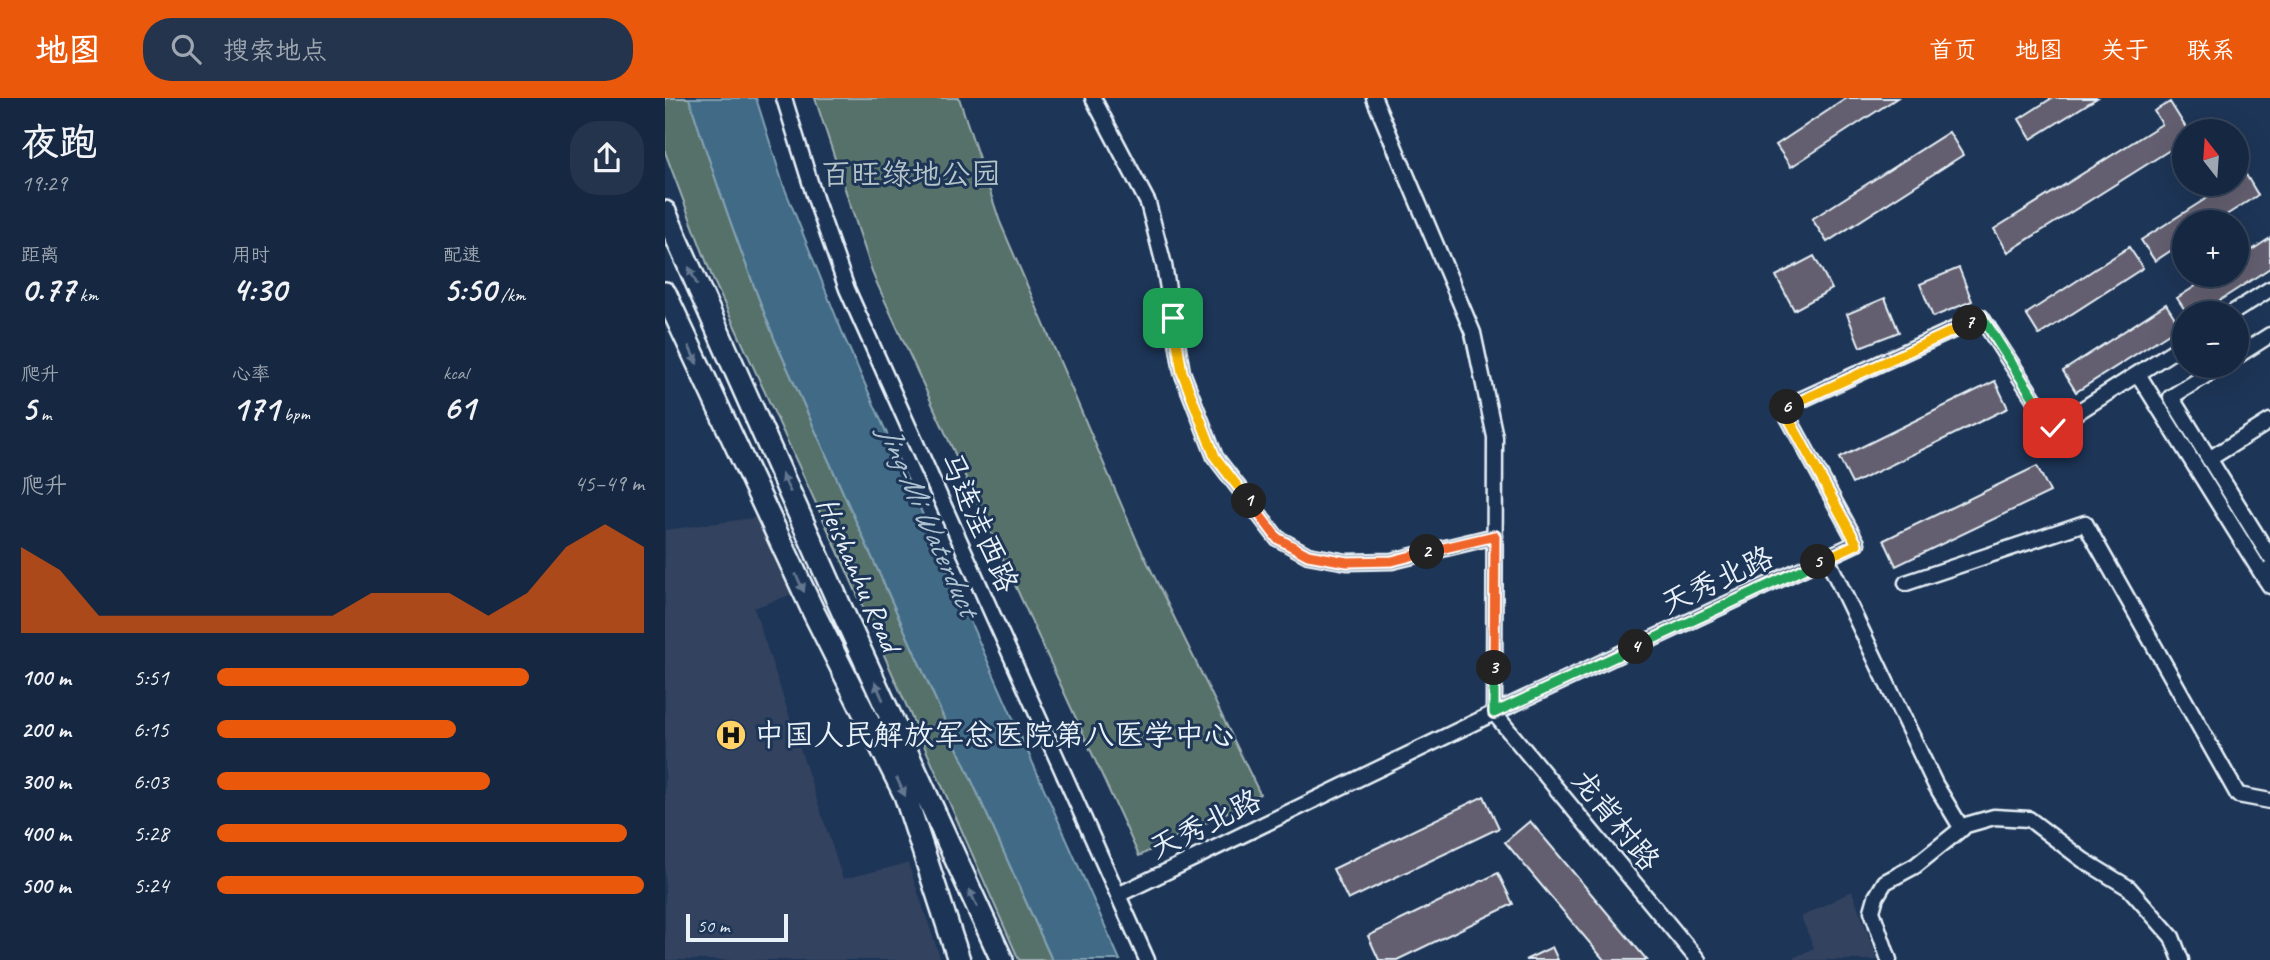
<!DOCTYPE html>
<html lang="zh">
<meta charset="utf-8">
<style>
body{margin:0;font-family:Caveat,"LXGW WenKai TC",sans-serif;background:#23344c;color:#f1f3f6;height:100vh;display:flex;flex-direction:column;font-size:26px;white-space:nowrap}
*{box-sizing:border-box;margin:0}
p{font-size:23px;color:#9ea6b1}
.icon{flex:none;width:38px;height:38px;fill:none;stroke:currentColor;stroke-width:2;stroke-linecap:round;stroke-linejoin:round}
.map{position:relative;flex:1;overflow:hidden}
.drawer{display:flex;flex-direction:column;background:#162841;width:665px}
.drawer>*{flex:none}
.needle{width:46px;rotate:343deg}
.buttons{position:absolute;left:1507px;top:21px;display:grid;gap:14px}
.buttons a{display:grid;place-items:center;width:77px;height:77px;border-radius:50%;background:#162841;box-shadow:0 7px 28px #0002,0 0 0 2px #35445a;font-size:35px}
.scale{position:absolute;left:21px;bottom:18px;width:102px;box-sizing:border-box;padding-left:7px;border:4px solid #e8f1f8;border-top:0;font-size:19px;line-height:24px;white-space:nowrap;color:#e8f1f8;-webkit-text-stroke:5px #1d3557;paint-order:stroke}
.pin{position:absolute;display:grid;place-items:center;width:60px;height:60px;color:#fff;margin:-30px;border-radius:14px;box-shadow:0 4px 10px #0006}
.km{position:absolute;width:35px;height:35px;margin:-18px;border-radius:50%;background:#222;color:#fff;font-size:19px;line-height:35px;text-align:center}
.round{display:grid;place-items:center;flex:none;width:74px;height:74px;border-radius:28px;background:#23344c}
.summary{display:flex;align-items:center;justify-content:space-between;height:119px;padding:0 21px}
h1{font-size:38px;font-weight:800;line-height:52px}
.metrics{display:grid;grid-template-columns:repeat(3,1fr);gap:10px;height:119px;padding:7px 21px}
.metrics div{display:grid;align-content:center}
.metrics b{font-size:35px;font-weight:800}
.metrics small{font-size:19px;font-weight:400}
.metrics p{font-size:19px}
.chart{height:196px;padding:14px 21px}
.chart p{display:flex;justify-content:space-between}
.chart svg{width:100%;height:126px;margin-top:7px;fill:#ea580c;opacity:.7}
ul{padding:0 21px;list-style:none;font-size:23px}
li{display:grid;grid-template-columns:112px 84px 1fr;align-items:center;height:52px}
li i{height:18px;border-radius:9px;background:#ea580c}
header{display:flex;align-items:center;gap:42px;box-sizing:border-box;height:98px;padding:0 35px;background:#ea580c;color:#fff}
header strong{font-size:33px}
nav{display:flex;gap:38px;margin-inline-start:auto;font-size:24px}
.search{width:490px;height:63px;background:#23344c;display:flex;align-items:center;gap:18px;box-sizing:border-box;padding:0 24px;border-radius:28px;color:#9ea6b1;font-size:26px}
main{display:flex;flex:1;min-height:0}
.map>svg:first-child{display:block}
.built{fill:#32425e}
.green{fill:#566f6b;stroke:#9fb0b2;stroke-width:2}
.water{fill:#3f6b85;stroke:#83a1b3;stroke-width:2}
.building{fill:#635f6f;stroke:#e8f1f8;stroke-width:2}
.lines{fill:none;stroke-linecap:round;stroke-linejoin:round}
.street-casing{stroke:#e8f1f8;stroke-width:19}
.secondary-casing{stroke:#e8f1f8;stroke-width:26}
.street{stroke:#1d3557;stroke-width:14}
.secondary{stroke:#1d3557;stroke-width:21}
.oneway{fill:#64778f}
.split-1-casing{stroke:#fff;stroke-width:14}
.split-2-casing{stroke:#fff;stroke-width:14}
.split-3-casing{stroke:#fff;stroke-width:14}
.split-4-casing{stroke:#fff;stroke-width:14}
.split-5-casing{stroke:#fff;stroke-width:14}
.split-6-casing{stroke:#fff;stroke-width:14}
.split-7-casing{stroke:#fff;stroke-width:14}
.split-8-casing{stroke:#fff;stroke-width:14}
.split-1{stroke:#f5b400;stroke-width:9}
.split-2{stroke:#f0652b;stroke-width:9}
.split-3{stroke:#f0652b;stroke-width:9}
.split-4{stroke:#22a559;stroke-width:9}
.split-5{stroke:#22a559;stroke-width:9}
.split-6{stroke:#f5b400;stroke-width:9}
.split-7{stroke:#f5b400;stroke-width:9}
.split-8{stroke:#22a559;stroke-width:9}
.labels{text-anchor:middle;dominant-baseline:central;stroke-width:6;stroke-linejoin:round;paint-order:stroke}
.park-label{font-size:30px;fill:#b5c4c7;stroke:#1d3557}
.street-label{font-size:30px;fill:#e8f1f8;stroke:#1d3557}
.poi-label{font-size:30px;fill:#e8f1f8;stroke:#1d3557;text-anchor:start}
.water-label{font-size:32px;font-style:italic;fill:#adc2d0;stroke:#1d3557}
</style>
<header>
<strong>地图</strong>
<div class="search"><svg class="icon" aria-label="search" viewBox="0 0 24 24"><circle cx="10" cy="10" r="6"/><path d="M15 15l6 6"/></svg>搜索地点</div>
<nav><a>首页</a><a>地图</a><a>关于</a><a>联系</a></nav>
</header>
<main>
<section class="drawer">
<div class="summary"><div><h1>夜跑</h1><p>19:29</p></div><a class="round"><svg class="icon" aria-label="share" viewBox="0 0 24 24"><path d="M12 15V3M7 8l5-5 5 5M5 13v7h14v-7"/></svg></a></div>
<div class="metrics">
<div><p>距离</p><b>0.77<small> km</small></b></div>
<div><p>用时</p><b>4:30</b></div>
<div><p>配速</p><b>5:50<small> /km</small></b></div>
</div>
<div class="metrics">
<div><p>爬升</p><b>5<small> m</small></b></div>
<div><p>心率</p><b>171<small> bpm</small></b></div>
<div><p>kcal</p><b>61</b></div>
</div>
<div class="chart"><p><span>爬升</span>45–49 m</p>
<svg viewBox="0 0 160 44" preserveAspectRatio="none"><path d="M0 44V14L10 22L20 38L30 38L40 38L50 38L60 38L70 38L80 38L90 30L100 30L110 30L120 38L130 30L140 14L150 6L160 14V44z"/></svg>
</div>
<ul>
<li><b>100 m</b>5:51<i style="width:73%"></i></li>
<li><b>200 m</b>6:15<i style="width:56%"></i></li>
<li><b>300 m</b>6:03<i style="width:64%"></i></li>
<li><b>400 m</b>5:28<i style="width:96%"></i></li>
<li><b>500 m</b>5:24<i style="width:100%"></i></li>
</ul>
</section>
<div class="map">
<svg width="1605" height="862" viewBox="0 0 1605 862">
<rect width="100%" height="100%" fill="#1d3557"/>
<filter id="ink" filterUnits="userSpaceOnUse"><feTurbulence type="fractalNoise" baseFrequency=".0143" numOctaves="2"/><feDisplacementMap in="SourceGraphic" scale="14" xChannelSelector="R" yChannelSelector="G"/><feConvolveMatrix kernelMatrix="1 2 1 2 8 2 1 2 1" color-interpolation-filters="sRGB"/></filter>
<g filter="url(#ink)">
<path class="built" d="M95 419 131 495 89 510 178 781 243 765 276 862H0V432Z
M1187 793 1213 862H1124L1149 850 1136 819Z"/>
<path class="green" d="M0 0H24C50 82 78 162 110 242L387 862H354L181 471 48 181 0 54Z
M150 0H294L335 124 472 443 595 696 583 704 474 758 209 179Z"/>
<path class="water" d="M24 0H91L118 86 180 241 455 862H387L110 242C78 162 50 82 24 0Z"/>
<path class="building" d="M1182 0H1232L1126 69 1111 47Z
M1387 0H1432L1366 41 1354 21Z
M1505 4 1523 33H1519V43L1343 154 1329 131 1497 26 1489 13Z
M1284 34 1298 57 1162 144 1147 121Z
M1580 75 1593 97 1550 124H1519V144L1490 163 1476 142 1564 86H1572V81Z
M1605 140V170L1535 215H1522L1512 200 1548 177H1572V162Z
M1464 149 1478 170 1374 237 1361 216Z
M1149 158 1167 191 1129 212 1111 178Z
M1294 170 1307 203 1268 219 1255 186Z
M1220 200 1234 234 1195 249 1182 216Z
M1501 206 1515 228 1411 294 1398 273Z
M1330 283 1343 310 1187 386 1174 360Z
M1372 368 1385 394 1231 468 1219 442Z
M819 698 834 730 683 802 668 771Z
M865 723 982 862H939L840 744Z
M833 775 848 806 732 862H714L703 838Z
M887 849 893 862H860Z"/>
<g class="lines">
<g class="street-casing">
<path id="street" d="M119 0 150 100 182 191 482 862
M428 0 483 105 499 167 517 274 550 359 612 440 643 457 682 464 727 463 830 438
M709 0 808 235 830 339 829 615 1033 862
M1567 215 1605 191
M1572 258 1605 237
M1556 268 1506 299 1605 459
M1473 276 1597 476 1605 471
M1544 361 1605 323
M1162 460 1270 686 1297 731
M1597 476 1605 488
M1241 485 1420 425 1573 697 1605 703
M453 797 829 615 1192 445 1118 310 1316 219 1388 330 1519 246
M1224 862 1207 813 1211 799 1220 784 1250 768 1301 727 1329 719 1364 721 1418 762 1464 790 1507 839 1516 862"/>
</g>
<g class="secondary-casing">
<path id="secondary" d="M0 114 175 508 337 862
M0 195 149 515 240 697 294 862"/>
</g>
<use href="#street" class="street"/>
<use href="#secondary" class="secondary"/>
</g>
<defs><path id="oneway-solid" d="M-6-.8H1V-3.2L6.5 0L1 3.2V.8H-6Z" transform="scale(1.75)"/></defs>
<g class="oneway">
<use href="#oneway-solid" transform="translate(28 178) rotate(-115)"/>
<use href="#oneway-solid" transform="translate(28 257) rotate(65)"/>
<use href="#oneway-solid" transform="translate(121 385) rotate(-115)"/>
<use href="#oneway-solid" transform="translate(135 485) rotate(65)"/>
<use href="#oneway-solid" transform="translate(214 593) rotate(-114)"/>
<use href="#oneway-solid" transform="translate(236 689) rotate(65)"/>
<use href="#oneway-solid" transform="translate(308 800) rotate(-115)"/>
</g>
</g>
<g class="lines" filter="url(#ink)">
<g class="split-1-casing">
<path id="split-1" d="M508 220 517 274 550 359 584 403"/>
</g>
<g class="split-2-casing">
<path id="split-2" d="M584 403 612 440 643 457 682 464 727 463 762 454"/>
</g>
<g class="split-3-casing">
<path id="split-3" d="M762 454 830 438 829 570"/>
</g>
<g class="split-4-casing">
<path id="split-4" d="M829 570V615L971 549"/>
</g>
<g class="split-5-casing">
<path id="split-5" d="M971 549 1153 464"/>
</g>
<g class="split-6-casing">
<path id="split-6" d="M1122 309 1118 310 1192 446 1153 464"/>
</g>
<g class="split-7-casing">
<path id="split-7" d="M1122 309 1305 225"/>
</g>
<g class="split-8-casing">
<path id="split-8" d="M1305 225 1317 219 1388 330"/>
</g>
<use href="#split-1" class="split-1"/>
<use href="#split-2" class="split-2"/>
<use href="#split-3" class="split-3"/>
<use href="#split-4" class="split-4"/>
<use href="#split-5" class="split-5"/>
<use href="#split-6" class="split-6"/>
<use href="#split-7" class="split-7"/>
<use href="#split-8" class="split-8"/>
</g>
<defs>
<g id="hospital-disc" transform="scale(1.575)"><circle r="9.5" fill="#ffd166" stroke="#1d3557"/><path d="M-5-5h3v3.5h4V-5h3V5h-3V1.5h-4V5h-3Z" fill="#111"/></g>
</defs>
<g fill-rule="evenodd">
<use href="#hospital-disc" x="66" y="637"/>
</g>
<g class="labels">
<g class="park-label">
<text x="246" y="76">百旺绿地公园</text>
</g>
<g class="street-label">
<text transform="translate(314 424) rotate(66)">马连洼西路</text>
<text transform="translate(194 476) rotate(66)">Heishanhu Road</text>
<text transform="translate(1052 482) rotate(-25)">天秀北路</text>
<text transform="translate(951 722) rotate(51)">龙背村路</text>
<text transform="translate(540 726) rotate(-26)">天秀北路</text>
</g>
<g class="poi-label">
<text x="89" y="637">中国人民解放军总医院第八医学中心</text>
</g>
<g class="water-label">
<text transform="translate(264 422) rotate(66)">Jing-Mi Waterduct</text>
</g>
</g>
</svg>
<div class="buttons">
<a><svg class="needle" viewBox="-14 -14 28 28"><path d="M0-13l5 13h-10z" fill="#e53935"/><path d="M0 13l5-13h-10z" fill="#9ea6b1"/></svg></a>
<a>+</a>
<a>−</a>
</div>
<div class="scale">50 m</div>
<div class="pin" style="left:508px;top:220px;background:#1e9e55"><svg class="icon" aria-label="arrive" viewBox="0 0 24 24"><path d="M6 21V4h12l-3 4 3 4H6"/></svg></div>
<div class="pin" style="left:1388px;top:330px;background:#d93025"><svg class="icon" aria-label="check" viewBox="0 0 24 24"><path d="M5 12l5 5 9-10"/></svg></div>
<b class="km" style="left:584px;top:403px">1</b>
<b class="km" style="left:762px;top:454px">2</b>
<b class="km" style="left:829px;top:570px">3</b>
<b class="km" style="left:971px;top:549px">4</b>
<b class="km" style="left:1153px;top:464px">5</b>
<b class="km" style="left:1122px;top:309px">6</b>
<b class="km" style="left:1305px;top:225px">7</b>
</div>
</main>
